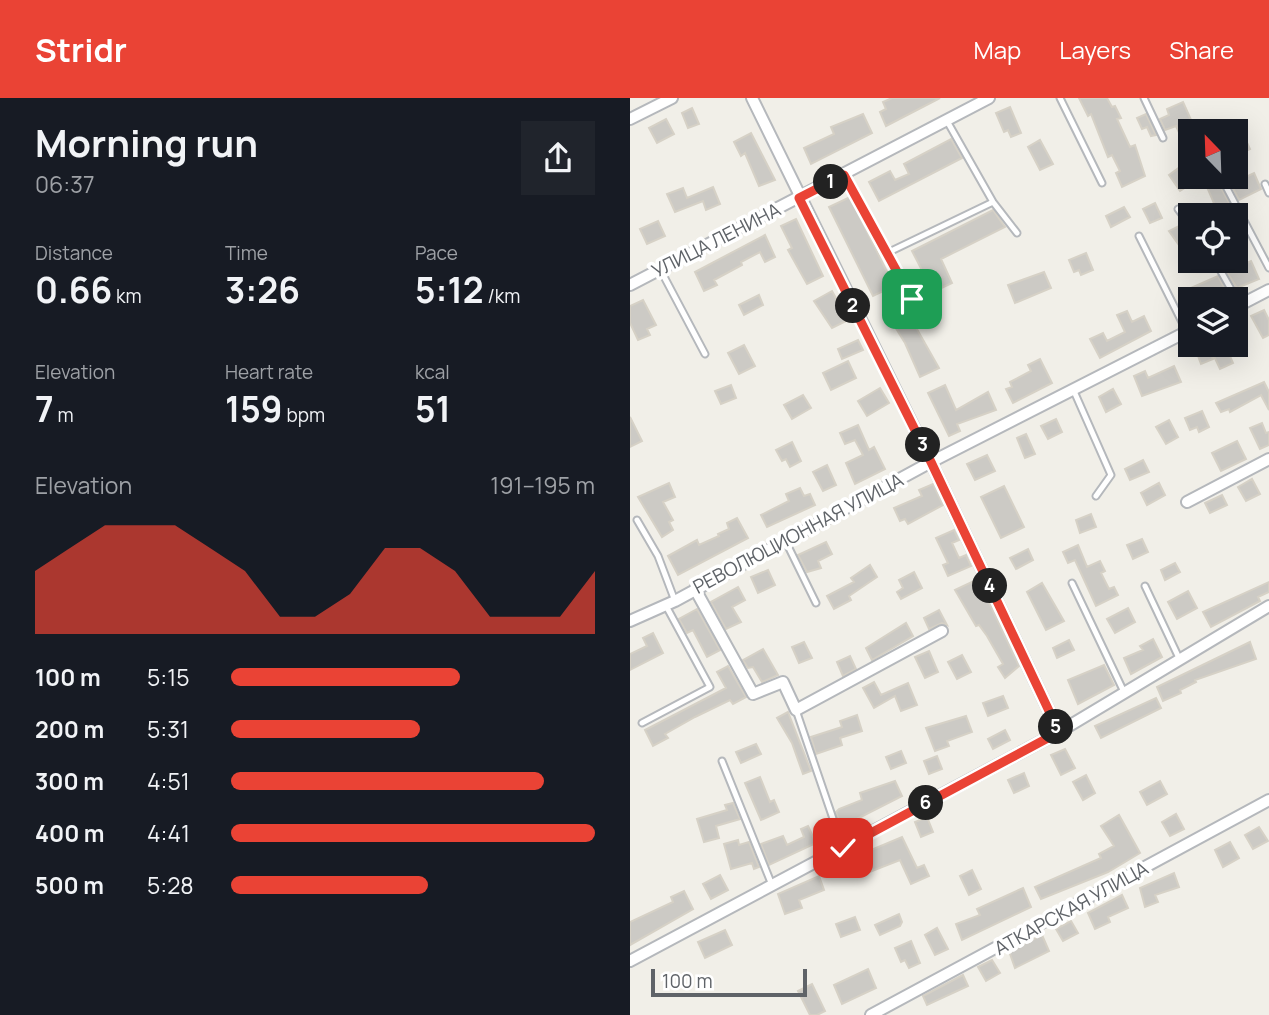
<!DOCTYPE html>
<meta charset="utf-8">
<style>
body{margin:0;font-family:Manrope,sans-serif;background:#20242c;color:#f1f3f6;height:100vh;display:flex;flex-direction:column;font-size:26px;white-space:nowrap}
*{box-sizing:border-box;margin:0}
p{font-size:23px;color:#9ea1a6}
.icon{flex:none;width:38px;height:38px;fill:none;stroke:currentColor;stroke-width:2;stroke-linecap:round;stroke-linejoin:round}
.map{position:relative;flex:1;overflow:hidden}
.side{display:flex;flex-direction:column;background:#171b24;width:630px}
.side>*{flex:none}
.needle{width:46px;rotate:337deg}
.controls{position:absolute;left:548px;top:21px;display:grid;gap:14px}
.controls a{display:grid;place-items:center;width:70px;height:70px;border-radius:0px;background:#171b24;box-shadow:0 7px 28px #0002;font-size:35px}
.scale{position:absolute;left:21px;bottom:18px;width:156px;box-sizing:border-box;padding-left:7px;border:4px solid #5f6368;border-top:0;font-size:19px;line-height:24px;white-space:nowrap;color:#5f6368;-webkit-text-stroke:5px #fff;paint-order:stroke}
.pin{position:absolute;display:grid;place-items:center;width:60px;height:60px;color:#fff;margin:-30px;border-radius:14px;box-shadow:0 4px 10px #0006}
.km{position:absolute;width:35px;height:35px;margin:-18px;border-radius:50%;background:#222;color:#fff;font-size:19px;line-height:35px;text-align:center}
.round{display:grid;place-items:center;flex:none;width:74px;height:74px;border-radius:0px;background:#20242c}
.summary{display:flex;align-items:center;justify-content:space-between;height:119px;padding:0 35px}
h1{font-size:38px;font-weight:700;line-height:52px}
.figures{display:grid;grid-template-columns:repeat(3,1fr);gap:10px;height:119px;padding:7px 35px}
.figures div{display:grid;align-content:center}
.figures b{font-size:35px;font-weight:700}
.figures small{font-size:19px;font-weight:400}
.figures p{font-size:19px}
.chart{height:196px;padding:14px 35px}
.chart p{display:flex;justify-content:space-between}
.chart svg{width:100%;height:126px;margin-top:7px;fill:#ea4335;opacity:.7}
ul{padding:0 35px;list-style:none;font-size:23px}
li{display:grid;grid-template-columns:112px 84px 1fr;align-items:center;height:52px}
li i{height:18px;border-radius:9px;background:#ea4335}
header{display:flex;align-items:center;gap:42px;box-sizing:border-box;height:98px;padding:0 35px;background:#ea4335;color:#fff}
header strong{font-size:33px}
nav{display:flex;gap:38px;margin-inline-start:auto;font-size:24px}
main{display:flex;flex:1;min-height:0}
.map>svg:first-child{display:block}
.building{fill:#cccac5;stroke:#d6d1c6;stroke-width:2}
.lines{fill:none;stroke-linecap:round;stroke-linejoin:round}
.service-casing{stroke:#b5b8bc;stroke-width:9}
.minor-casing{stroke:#b5b8bc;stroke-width:14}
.service{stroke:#fff;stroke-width:5}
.minor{stroke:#fff;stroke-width:10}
.route-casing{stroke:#fff;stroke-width:14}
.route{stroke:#ea4335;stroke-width:9}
.labels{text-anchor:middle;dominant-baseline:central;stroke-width:7;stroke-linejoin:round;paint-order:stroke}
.street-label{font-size:19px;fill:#5f6368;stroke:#fff}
</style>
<header>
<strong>Stridr</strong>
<nav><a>Map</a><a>Layers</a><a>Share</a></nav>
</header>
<main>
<section class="side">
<div class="summary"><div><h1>Morning run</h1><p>06:37</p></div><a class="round"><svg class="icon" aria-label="share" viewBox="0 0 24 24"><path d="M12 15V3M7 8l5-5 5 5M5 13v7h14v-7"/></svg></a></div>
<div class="figures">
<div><p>Distance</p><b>0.66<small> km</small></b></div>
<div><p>Time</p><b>3:26</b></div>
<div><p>Pace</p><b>5:12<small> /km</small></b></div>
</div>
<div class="figures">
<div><p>Elevation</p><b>7<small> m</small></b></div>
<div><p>Heart rate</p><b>159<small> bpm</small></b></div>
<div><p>kcal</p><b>51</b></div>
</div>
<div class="chart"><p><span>Elevation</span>191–195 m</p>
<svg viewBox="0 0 160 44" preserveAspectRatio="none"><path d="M0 44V22L10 14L20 6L30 6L40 6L50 14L60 22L70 38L80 38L90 30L100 14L110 14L120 22L130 38L140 38L150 38L160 22V44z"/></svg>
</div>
<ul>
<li><b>100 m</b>5:15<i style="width:63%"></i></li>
<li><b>200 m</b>5:31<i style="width:52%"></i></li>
<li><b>300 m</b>4:51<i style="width:86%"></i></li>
<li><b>400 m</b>4:41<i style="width:100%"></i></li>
<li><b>500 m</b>5:28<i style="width:54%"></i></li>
</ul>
</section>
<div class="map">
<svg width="639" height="917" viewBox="0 0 639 917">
<rect width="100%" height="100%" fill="#f1efe8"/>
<path class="building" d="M262 0H310L256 28 250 14 256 11 253 4Z
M449 0H477L482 9 485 8 491 20 487 21 500 49 505 47 515 78 492 89 486 75 490 73 482 57 478 59 461 16 458 18Z
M553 4 566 33H560V58L546 28 535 32 530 21 539 17 537 11Z
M380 9 391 35 381 39 378 32 374 34 366 15Z
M62 10 69 26 58 30 52 15Z
M233 16 242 35 181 66 174 50 204 36 201 29Z
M516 16 526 37 521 38 517 29 512 31 507 20Z
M36 21 44 36 27 45 19 30Z
M121 35 145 82 129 88 115 55 111 58 104 44Z
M613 36 620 51 606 58V39Z
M321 41 332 60 249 103 239 84 260 73 265 82 279 76 274 66Z
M410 42 423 66 410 72 398 49Z
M550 69 561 86 550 93 539 77Z
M624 75 631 91 609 102 601 86Z
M588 84 605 116 602 117H589L577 89Z
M83 89 90 106 76 112 73 103 45 114 37 96 53 90 57 100Z
M220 99 264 188 243 198 199 109Z
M525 105 532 120 520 125 513 111Z
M494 109 500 119 481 129 476 118Z
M363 112 375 129 311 161 322 185 299 196 293 184 297 182 282 153Z
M166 121 193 178 177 186 158 152 162 150 151 128Z
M28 123 35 138 17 146 10 131Z
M553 126 560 138V146L551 150 539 133Z
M135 137 145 159 135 164 130 154 111 164 112 167 84 182 87 187 74 193 65 174Z
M456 155 463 172 451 177 449 172 444 174 439 162Z
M621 163 629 181 607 190 597 174Z
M414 174 421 190 385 205 378 187Z
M588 178 597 195 583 201H558L554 193Z
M202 193 218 222 202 230 184 203Z
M129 197 133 207 114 217 109 207Z
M13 202 26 227 17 231 20 237 8 242 0 225V208Z
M271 203 309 270 290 279 275 245 254 211Z
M634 212 639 222V237L633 240 621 218Z
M497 213 502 224 514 218 521 233 470 260 460 241 473 235 477 243 495 234 487 217Z
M228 242 233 252 212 261 208 251Z
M114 247 125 268 109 276 98 255Z
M564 247H577L583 261 571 266Z
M595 247 603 265 590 271 582 254Z
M410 261 422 285 383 305 376 291 382 289 380 284 401 273 398 267Z
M218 263 226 280 201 292 193 275Z
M544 268 551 284 512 298 504 278 515 273 518 280Z
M634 284 639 294V312L631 297 600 314 599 311 591 314 586 305Z
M101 287 106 300 91 306 85 293Z
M315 287 326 312 358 294 366 312 327 326 330 333 319 338 298 295Z
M250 290 259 305 237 318 228 303Z
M483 291 491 306 476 314 469 299Z
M173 297 181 310 162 321 154 307Z
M572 313 579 329 569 334 567 329 560 332 555 320Z
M0 319 12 343 0 349Z
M426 321 432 334 418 341 411 328Z
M539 322 548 339 536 346 526 329Z
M632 325 636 335 639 334V347L630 351 620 330Z
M228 327 239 352 244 349 255 371 225 386 216 365 233 357 225 342 215 346 210 335Z
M396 336 405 356 395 360 387 340Z
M607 343 616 361 591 373 582 355Z
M162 344 171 363 160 369 156 361 152 363 146 352Z
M357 357 365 373 345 382 337 366Z
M513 362 519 374 500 382 495 371Z
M197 367 206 387 193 393 183 374Z
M622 381 630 396 616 403 608 389Z
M39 385 45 399 33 404 43 422 39 424 43 432 32 439 8 399Z
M529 385 535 397 517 407 511 395Z
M303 386 313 407 278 426 275 421 270 423 264 410 292 398 289 392Z
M374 388 394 429 371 440 351 399Z
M170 390 174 398 180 396 185 407 137 429 131 417 159 403 156 396Z
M592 397 597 407 580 415 575 405Z
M461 416 466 429 450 435 446 422Z
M107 420 118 440 48 477 38 458 67 442 69 447 89 438 88 436 99 431 97 425Z
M324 432 329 442 322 445 329 460 336 457 341 468 318 478 313 467 318 465 306 440Z
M512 441 518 454 503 461 497 447Z
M196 444 202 456 188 463 191 470 177 474 168 457Z
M448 447 457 469 470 463 475 473 471 475 479 491 484 489 488 497 466 508 445 462 438 465 433 454Z
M398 451 403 462 386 471 380 460Z
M545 465 550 474 535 482 531 472Z
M240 467 247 479 219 498 221 502 204 511 197 498 224 484 221 480Z
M138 472 145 487 128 495 121 479Z
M284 474 292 490 271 501 267 494 273 490 269 482Z
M348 481 389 568 375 580 368 569 373 566 357 538 349 527 346 528 325 492Z
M639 484V494L628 499 630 503 581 529 573 514Z
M412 485 434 523 416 532 397 494Z
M108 489 115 502 102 509 111 524 96 531 81 504Z
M558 493 567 510 547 521 538 504Z
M498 510 505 524 485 535 477 521Z
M67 511 90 552 77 559 63 532 57 535 49 521Z
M309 512 317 527 312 525 299 531 294 520Z
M276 525 283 538 242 562 236 550Z
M23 535 33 555 0 572V556L17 548 13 540Z
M523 541 532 559 501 576 494 560 513 552 510 548Z
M439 542 444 552 427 560 423 550Z
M174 544 182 560 169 565 162 549Z
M620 544 626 561 565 582 566 584 550 592 551 595 533 603 527 589Z
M133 551 148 577 132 584 123 569 118 570 113 562Z
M299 553 308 574 295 580 285 559Z
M332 557 341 574 327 581 318 564Z
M220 558 226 571 213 578 207 564Z
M474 567 484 587 448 606 438 582Z
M98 568 116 599 103 606 100 602 65 619 35 636 38 640 23 648 15 632 96 590 87 574Z
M244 584 251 597 278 585 287 607 271 613 265 598 244 610 233 590Z
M373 598 378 610 358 618 353 605Z
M526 600 531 610 471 640 465 628Z
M158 614 181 673 173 676 162 645 147 620Z
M227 617 232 633 210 640 212 647 186 656 181 639 212 629 210 623Z
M336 618 342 634 317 643 319 648 305 653 296 630Z
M375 632 380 642 363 651 358 641Z
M126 646 131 656 111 665 106 654Z
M435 651 445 670 431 677 421 657Z
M271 653 276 665 261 671 256 659Z
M307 658 312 671 299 676 294 663Z
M394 675 399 688 384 695 378 682Z
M456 677 465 695 453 702 443 684Z
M130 679 140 704 144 702 149 714 131 722 115 685Z
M265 683 272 698 211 729 206 714 209 711 232 702 230 695Z
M530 683 537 696 517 707 510 694Z
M103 705 110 721 86 728 89 740 74 744 67 721 97 712 95 707Z
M546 716 554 731 540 738 532 724Z
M489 717 510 755 478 774 411 801 405 789 471 760 469 756 484 748 471 728Z
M297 719 303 734 291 739 285 724Z
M178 728 186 745 139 767 131 746 153 738 157 747 174 739 171 731Z
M629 729 638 743 623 751 615 737Z
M272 739 287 770 294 767 299 778 281 786 270 762 237 775 229 757Z
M108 742 109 747 119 744 129 769 124 771 122 765 101 771 94 746Z
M600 744 609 760 593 769 585 752Z
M342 772 351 791 339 797 330 778Z
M544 775 549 789 525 797 528 804 515 809 510 790Z
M90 777 98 792 81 801 73 786Z
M189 778 194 792 169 802 172 810 155 816 148 796Z
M393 790 401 809 332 842 326 826 350 817 347 811Z
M54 793 63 811 0 847V824L43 804 41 799Z
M492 797 498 810 478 819 480 824 465 831 458 815Z
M269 816 272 824 270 828 250 837 245 827Z
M225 819 230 832 211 839 206 826Z
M441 823 448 835 433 843 426 831Z
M307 830 318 851 305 857 295 837Z
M95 832 102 847 75 860 68 844Z
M412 837 419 853 385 870 379 853Z
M281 843 290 865 279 870 275 862 271 864 265 850Z
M362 862 370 875 356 883 348 869Z
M238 871 246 890 212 906 204 887Z
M333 877 338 888 297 907 293 898Z
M182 886 195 913 187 917H180L168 893Z"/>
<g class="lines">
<g class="service-casing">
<path id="service" d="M430 0 472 85
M514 0 533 40
M317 23 363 104 387 135
M214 77 282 201
M592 81 639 170
M635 86 639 95
M548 111 560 127
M509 138 557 234
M257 155 363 104
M585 163 610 207
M30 171 75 256
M443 291 481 377 466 398
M7 422 28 458 45 503
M156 444 186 505
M442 485 494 594
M515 488 549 560
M166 612 213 750
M12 625 80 589 35 506
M92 663 142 787"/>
</g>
<g class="minor-casing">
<path id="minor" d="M122 0 301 364 429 634
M0 21 42 0
M0 187 359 0
M606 209 639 192
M557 404 639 361
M65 491 123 596 153 584 166 612 312 533
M0 523 45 503 301 364 560 232
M0 863 429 634 639 508
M241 917 639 702"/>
</g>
<use href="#service" class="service"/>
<use href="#minor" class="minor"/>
</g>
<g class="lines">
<g class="route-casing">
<path id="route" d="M213 750 429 634 301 364 169 100 214 77 282 201"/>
</g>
<use href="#route" class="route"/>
</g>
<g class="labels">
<g class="street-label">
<text transform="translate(86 142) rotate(-27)">УЛИЦА ЛЕНИНА</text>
<text transform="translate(168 435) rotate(-28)">РЕВОЛЮЦИОННАЯ УЛИЦА</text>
<text transform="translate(441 810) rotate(-29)">АТКАРСКАЯ УЛИЦА</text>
</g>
</g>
</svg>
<div class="controls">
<a><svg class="needle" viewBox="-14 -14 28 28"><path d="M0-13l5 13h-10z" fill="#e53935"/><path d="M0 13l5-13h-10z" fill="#9ea1a6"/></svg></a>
<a><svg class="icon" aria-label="locate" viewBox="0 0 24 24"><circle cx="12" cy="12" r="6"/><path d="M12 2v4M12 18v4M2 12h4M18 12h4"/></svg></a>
<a><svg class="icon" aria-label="layers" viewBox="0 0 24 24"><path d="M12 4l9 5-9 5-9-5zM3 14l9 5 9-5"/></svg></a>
</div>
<div class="scale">100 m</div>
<div class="pin" style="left:282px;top:201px;background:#1e9e55"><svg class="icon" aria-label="arrive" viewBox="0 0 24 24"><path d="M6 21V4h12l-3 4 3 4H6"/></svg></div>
<div class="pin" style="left:213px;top:750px;background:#d93025"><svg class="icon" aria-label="check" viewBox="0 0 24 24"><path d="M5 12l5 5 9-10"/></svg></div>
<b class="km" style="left:201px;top:84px">1</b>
<b class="km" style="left:223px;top:208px">2</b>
<b class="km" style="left:293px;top:347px">3</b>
<b class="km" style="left:360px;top:488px">4</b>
<b class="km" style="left:426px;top:629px">5</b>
<b class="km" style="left:296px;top:705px">6</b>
</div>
</main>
